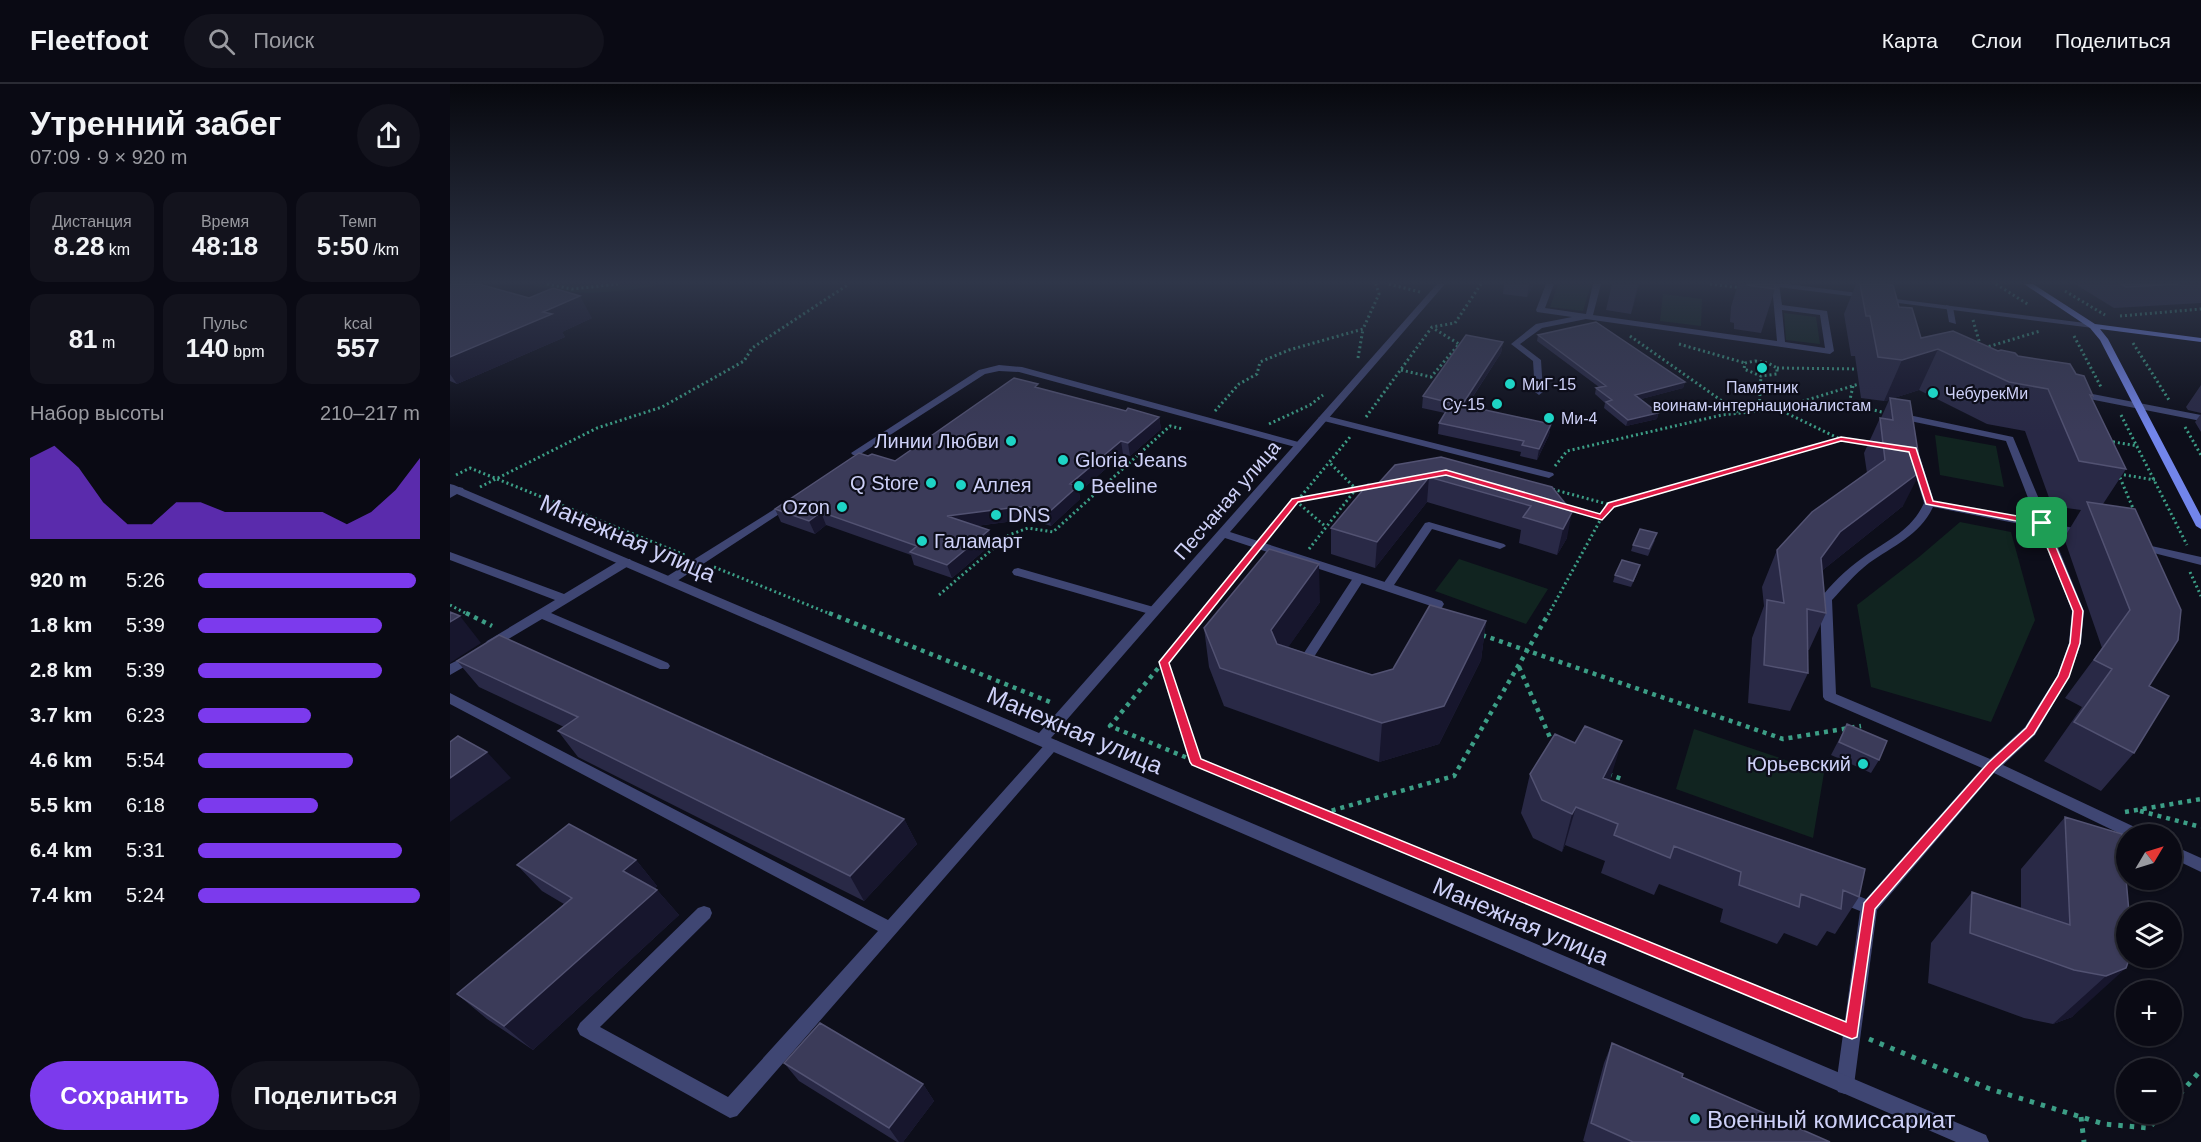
<!DOCTYPE html>
<html lang="ru">
<meta charset="utf-8">
<style>
body{margin:0;font-family:Arial,sans-serif;background:#13131d;color:#f1f3f6;height:100vh;display:flex;flex-direction:column;font-size:22px;white-space:nowrap}
*{box-sizing:border-box;margin:0}
p{font-size:20px;color:#999aa0}
.icon{flex:none;width:33px;height:33px;fill:none;stroke:currentColor;stroke-width:2;stroke-linecap:round;stroke-linejoin:round}
.map{position:relative;flex:1;overflow:hidden}
.side{display:flex;flex-direction:column;background:#0a0a14;width:450px}
.side>*{flex:none}
.needle{width:39px;rotate:52deg}
.buttons{position:absolute;left:1666px;top:740px;display:grid;gap:12px}
.buttons a{display:grid;place-items:center;width:66px;height:66px;border-radius:50%;background:#0a0a14;box-shadow:0 2px 4px #0004,0 0 0 2px #2a2b34;font-size:30px}
.pin{position:absolute;display:grid;place-items:center;width:51px;height:51px;color:#fff;margin:-26px;border-radius:12px;box-shadow:0 3px 9px #0006}
.round{display:grid;place-items:center;flex:none;width:63px;height:63px;border-radius:32px;background:#13131d}
.summary{display:flex;align-items:center;justify-content:space-between;height:102px;padding:0 30px}
h1{font-size:33px;font-weight:800;line-height:45px}
.metrics{display:grid;grid-template-columns:repeat(3,1fr);gap:9px;height:102px;padding:6px 30px}
.metrics div{display:grid;align-content:center;border-radius:15px;background:#13131d;text-align:center}
.metrics b{font-size:26px;font-weight:800}
.metrics small{font-size:16px;font-weight:400}
.metrics p{font-size:16px}
.chart{height:168px;padding:12px 30px}
.chart p{display:flex;justify-content:space-between}
.chart svg{width:100%;height:108px;margin-top:6px;fill:#7c3aed;opacity:.7}
.primary-button{display:flex;gap:12px;margin-top:auto;padding:12px 30px}
.primary-button a{flex:1;height:69px;border-radius:36px;background:#7c3aed;color:#fff;font-size:24px;font-weight:800;line-height:69px;text-align:center}
.primary-button a+a{background:#13131d;color:#f1f3f6}
ul{padding:0 30px;list-style:none;font-size:20px}
li{display:grid;grid-template-columns:96px 72px 1fr;align-items:center;height:45px}
li i{height:15px;border-radius:8px;background:#7c3aed}
header{display:flex;align-items:center;gap:36px;box-sizing:border-box;height:84px;padding:0 30px;background:#0a0a14;border-bottom:2px solid #2a2b34}
header strong{font-size:28px}
nav{display:flex;gap:33px;margin-inline-start:auto;font-size:21px}
.search{width:420px;height:54px;background:#13131d;display:flex;align-items:center;gap:15px;box-sizing:border-box;padding:0 21px;border-radius:33px;color:#999aa0;font-size:22px}
main{display:flex;flex:1;min-height:0}
.map>svg:first-child{display:block}
.green{fill:#112420}
.lines{fill:none;stroke-linecap:round;stroke-linejoin:round}
.path-far2{stroke:#3c9e86;stroke-width:3;stroke-dasharray:2 3;stroke-linecap:butt}
.path-far1{stroke:#3c9e86;stroke-width:4.5;stroke-dasharray:4 5;stroke-linecap:butt}
.path{stroke:#3c9e86;stroke-width:5;stroke-dasharray:4.5 7;stroke-linecap:butt}
.lane{fill:#3f4673;fill-rule:evenodd}
.street{fill:#3f4673;fill-rule:evenodd}
.secondary{fill:#7285eb;fill-rule:evenodd}
.wall{fill:#292946}
.shaded-wall{fill:#17162d}
.building{fill:#3b3b59;stroke:#525272;stroke-width:1.5}
.route{fill:#e11d48;stroke:#fff;stroke-width:1.5;fill-rule:evenodd}
.poi-dot{fill:#1ed4c5;stroke:#0d0e1a;stroke-width:2}
.labels{text-anchor:middle;dominant-baseline:central;stroke-width:4.5;stroke-linejoin:round;paint-order:stroke}
.far-poi-label{font-size:16px;fill:#ced1f8;stroke:#0d0e1a;text-anchor:start}
.poi-label{font-size:20px;fill:#ced1f8;stroke:#0d0e1a;text-anchor:start}
.street-label{font-size:20px;fill:#ced1f8;stroke:#0d0e1a}
.near-street-label{font-size:24px;fill:#ced1f8;stroke:#0d0e1a}
.near-poi-label{font-size:24px;fill:#ced1f8;stroke:#0d0e1a;text-anchor:start}
</style>
<header>
<strong>Fleetfoot</strong>
<div class="search"><svg class="icon" aria-label="search" viewBox="0 0 24 24"><circle cx="10" cy="10" r="6"/><path d="M15 15l6 6"/></svg>Поиск</div>
<nav><a>Карта</a><a>Слои</a><a>Поделиться</a></nav>
</header>
<main>
<section class="side">
<div class="summary"><div><h1>Утренний забег</h1><p>07:09 · 9 × 920 m</p></div><a class="round"><svg class="icon" aria-label="share" viewBox="0 0 24 24"><path d="M12 15V3M7 8l5-5 5 5M5 13v7h14v-7"/></svg></a></div>
<div class="metrics">
<div><p>Дистанция</p><b>8.28<small> km</small></b></div>
<div><p>Время</p><b>48:18</b></div>
<div><p>Темп</p><b>5:50<small> /km</small></b></div>
</div>
<div class="metrics">
<div><b>81<small> m</small></b></div>
<div><p>Пульс</p><b>140<small> bpm</small></b></div>
<div><p>kcal</p><b>557</b></div>
</div>
<div class="chart"><p><span>Набор высоты</span>210–217 m</p>
<svg viewBox="0 0 160 44" preserveAspectRatio="none"><path d="M0 44V11L10 6L20 15L30 29L40 38L50 38L60 29L70 29L80 33L90 33L100 33L110 33L120 33L130 38L140 33L150 24L160 11V44z"/></svg>
</div>
<ul>
<li><b>920 m</b>5:26<i style="width:98%"></i></li>
<li><b>1.8 km</b>5:39<i style="width:83%"></i></li>
<li><b>2.8 km</b>5:39<i style="width:83%"></i></li>
<li><b>3.7 km</b>6:23<i style="width:51%"></i></li>
<li><b>4.6 km</b>5:54<i style="width:70%"></i></li>
<li><b>5.5 km</b>6:18<i style="width:54%"></i></li>
<li><b>6.4 km</b>5:31<i style="width:92%"></i></li>
<li><b>7.4 km</b>5:24<i style="width:100%"></i></li>
</ul>
<div class="primary-button"><a>Сохранить</a><a>Поделиться</a></div>
</section>
<div class="map">
<svg width="1751" height="1058" viewBox="0 0 1751 1058">
<rect width="100%" height="100%" fill="#0d0e1a"/>
<path class="green" d="M79 200H214C168 209 124 214 79 200Z
M1108 200H1141L1133 227 1100 223Z
M1213 210 1252 215 1251 242 1210 237Z
M1334 229 1366 233 1370 260 1336 256Z
M1485 351 1546 362 1554 403 1490 391Z
M1510 438 1561 448 1585 536 1541 638 1421 603 1407 521 1469 473Z
M1009 475 1098 505 1076 540 985 507Z
M1244 645 1374 689 1363 754 1226 705Z"/>
<g class="lines">
<path class="path-far2" d="M97 200 122 205 168 200
M939 200 970 208
M1260 200 1292 204
M1546 200 1579 221
M1615 207 1655 231
M1670 232 1751 225
M1523 236 1531 264
M1180 252 1289 329
M1624 252 1651 303
M1683 259 1719 316
M1229 260 1295 279
M1534 264 1590 247
M908 274 913 245
M1305 277 1318 279 1327 284V290L1311 292 1294 285 1295 279Z
M1327 284 1412 285
M951 286 981 293 1009 260 983 244
M1403 302 1399 320 1436 329
M1328 325 1390 355
M765 327 789 300 807 290 810 278 839 266 913 245 929 210 926 200
M1309 327 1311 292
M1671 331 1737 461
M916 333 982 243 1005 239 1031 200
M819 340 860 321 873 311
M1735 343 1751 371
M1658 357 1688 362
M1105 382 1117 367 1272 331 1328 325 1412 299
M1668 389 1685 429
M1669 390 1705 396
M6 391 20 384 235 471
M30 403 147 344 212 323 294 277 302 264 399 200
M1098 404 1161 421
M845 416 932 401
M846 417 876 443
M1114 422 1152 433
M819 451 900 353
M859 465 906 405 880 379
M264 483 383 531
M1740 488 1751 512
M489 511 559 451 578 444 603 448 720 342 733 345
M0 521 19 531
M753 531 801 473
M1098 531 1152 433 1161 421 1391 355 1423 360"/>
<path class="path-far1" d="M16 529 42 542
M379 529 600 618
M754 529 660 642 956 764
M1032 551 1333 655 1411 642
M714 579 746 677
M1069 583 1102 658
M1158 690 1172 695
M1690 727 1751 743
M1675 728 1751 715
M873 729 1004 692 1099 529"/>
<path class="path" d="M953 762 1387 941
M1419 955 1540 1005 1654 1040 1699 1044 1713 1029
M1722 1019 1751 986
M1631 1033 1634 1058"/>
<path class="lane" d="M1096 200H1104L1095 224 1136 230 1143 200H1151L1143 231 1327 257 1322 201 1329 200 1332 221 1377 227 1384 267 1380 270 1136 235 1092 244 1070 260 1091 276 1093 308 1089 311 1085 308 1083 277 1061 260 1086 240 1122 233 1087 228 1086 226ZM1332 226 1370 231 1375 264 1335 258Z
M1496 221 1503 223 1506 240 1499 238Z
M549 281 572 283 852 359 854 361 849 364 569 288 549 287 535 290 409 371H403L401 369 529 286Z
M1627 307 1751 331V337L1624 312 1622 310Z
M1454 330 1563 353 1599 439 1633 446 1638 449 1633 452 1601 446 1634 527 1631 559 1619 593 1585 651 1553 681 1691 746 1694 750H1677V753L1544 689 1427 826 1404 1001 1402 1008 1395 1010 1388 1008 1386 1001 1410 827 1385 817 1383 812 1385 807 1391 805 1416 815 1532 684 1375 616 1373 613 1370 515C1381 500 1396 486 1411 475 1435 457 1461 448 1474 419L1460 373 1462 371H1468L1470 373 1484 417 1587 437 1556 357 1460 337 1459 341H1453L1449 333ZM1483 423 1590 444 1622 527 1619 559 1607 592 1575 643 1540 675 1386 610 1382 516C1394 503 1405 490 1419 479 1443 462 1470 451 1483 423Z
M873 331 1103 389 1104 391 1099 394 870 336 868 334Z
M9 403 13 404 14 406 0 414V407Z
M339 416 344 419 343 421 224 499H216L214 496 216 493Z
M979 438 1054 460 1056 462 1050 465 982 445 944 501 992 517 994 520 983 539 979 540 973 536 981 522 933 506 931 503 975 439Z
M1688 459 1751 473V481L1684 464 1682 462Z
M0 468 114 510 172 475H180L182 478 180 481 101 529 218 579 220 582 218 585H210L92 535 45 563H37L35 560 37 557 105 516 0 476Z
M568 484 707 524 709 527 703 531 564 491 562 488 564 485Z
M909 490 915 494 862 576 866 581 864 584C858 586 851 584 848 578L850 575 905 491Z
M22 569 26 570 28 573 26 576 0 591V580Z
M0 609 438 836 598 657 603 656 608 657 610 661 287 1032 280 1034 130 951 127 945 130 939 248 824 254 822 260 824 262 829 260 834 150 943 278 1013 428 847 0 620Z
M1722 761 1751 774V788L1722 774Z"/>
<path class="street" d="M987 200H995L780 448 941 500 943 503 941 506H933L775 454 601 654 1536 1051 1539 1058H1506L0 407V400L4 401 589 649Z
M1315 200H1337L1416 210 1420 212 1416 214 1319 202Z
M1430 213 1643 240 1647 242 1643 244 1433 217H1430Z"/>
<path class="secondary" d="M1574 200H1583L1645 240 1751 254V258L1650 245 1658 255 1751 432V445L1746 442 1650 256 1640 244Z"/>
</g>
<path class="wall" d="M0 200 142 234 112 248 115 253 7 300 0 297Z
M1054 200H1084L1077 213 1053 210Z
M1162 200H1189L1181 230 1156 226Z
M1288 200H1325V205L1311 249 1284 245V239L1280 238 1281 223Z
M1406 200H1438L1449 223 1471 254 1548 267 1568 272 1626 290 1643 312 1641 314 1676 385 1653 420 1699 602 1684 669 1651 707 1594 677 1632 623 1615 614 1652 564 1614 454 1631 426 1602 422 1575 347 1537 340 1469 306 1444 314 1453 422 1374 485 1372 487 1376 529 1359 566H1358V589L1340 627 1298 619 1302 554 1314 522 1312 503 1327 466 1417 389 1414 369 1430 334H1431L1439 316 1434 317 1411 314 1405 272H1401L1394 230Z
M1625 200H1751V219L1664 224Z
M1088 251 1235 298 1233 304 1191 315 1208 329 1207 335 1176 342 1154 324 1155 319 1145 310 1146 304 1149 303 1087 257Z
M1053 258 1051 269 1017 322 1101 340 1099 351 1087 376 1070 372 1071 368 988 350 989 339 995 329 972 324 973 312Z
M1751 301V329L1738 326 1736 323Z
M589 304 676 327 709 333 711 345 680 372 673 370 629 408 630 415 601 442 579 435 526 442 543 459 502 494 464 481 461 471 376 441 365 450 331 438 325 425 418 372 445 377Z
M1751 330V348L1745 338Z
M945 381 1102 403 1117 454 1107 471 1069 459 1071 446 977 418 925 484 881 470V444L926 402Z
M1205 456 1198 472 1181 467 1183 461Z
M1188 488 1181 503 1163 498 1165 491Z
M870 518 838 563 922 591 943 585 1036 537 1031 576 989 660 929 678 774 622 759 583 754 544Z
M7 577 454 735 467 760 414 817 128 673 108 647 114 643 29 603Z
M1397 640 1429 676 1421 689 1381 671Z
M1080 690 1160 696 1409 813 1385 850 1377 847 1367 862 1334 849 1327 860 1270 838 1273 825 1209 800 1204 811 1151 789 1155 777 1115 761 1112 768 1083 754 1071 729Z
M1615 733 1677 873 1622 933 1603 940 1574 934 1478 899 1481 859 1522 808 1571 825V785Z
M186 776 207 802 205 804 207 806 229 831 83 966 37 935 7 910 114 820 92 807 67 781Z
M1162 959 1232 993 1380 1058H1136L1133 1057 1154 979Z
M334 979 473 1000 484 1017 453 1058H447L349 997Z"/>
<path class="shaded-wall" d="M1079 200H1084L1077 213Z
M1188 200H1189L1181 230Z
M130 212 142 234 112 248 115 253 7 300 0 290V273L93 228Z
M1053 258 1051 269 1010 332 1012 321Z
M1488 265 1469 306 1441 315 1440 314 1439 316 1434 317 1452 276Z
M1235 298 1233 304 1184 317 1185 311Z
M1208 329 1207 335 1176 342 1178 336Z
M709 333 711 345 680 372 678 359Z
M1101 340 1099 351 1087 376 1089 365Z
M671 357 673 370 629 408 630 415 601 442 598 429 620 400Z
M1471 387 1453 422 1374 485 1355 511 1371 474 1390 448Z
M979 393 977 418 925 484 927 458Z
M575 422 579 435 502 445 497 432Z
M371 428 376 441 365 450 359 437Z
M1122 428 1117 454 1107 471 1113 445Z
M539 446 543 459 502 494 497 481Z
M869 480 870 518 823 585 821 546Z
M10 532 31 559 0 579V538Z
M1036 537 1031 576 989 660 929 678 932 639Z
M1172 657 1160 696 1142 729 1153 694Z
M37 668 61 694 0 738V694Z
M1126 723 1115 761 1112 768 1122 730Z
M454 735 467 760 414 817 400 792Z
M186 776 207 802 195 813 173 787Z
M207 806 229 831 83 966 54 942Z
M1676 884 1622 933 1603 940 1656 892Z
M473 1000 484 1017 453 1058H449L439 1044Z"/>
<path class="building" d="M0 200H29L79 214 103 204 130 212 93 228 102 230 0 273Z
M1297 200H1325V205L1297 201Z
M1410 200H1438V201H1443L1449 223 1462 224 1471 254 1503 247 1548 267 1551 266 1565 269 1568 272 1620 280 1626 290 1634 292 1643 312 1640 311 1676 385 1629 377 1598 305 1559 298 1488 265 1452 276 1428 273 1420 232H1416Z
M1671 200H1728L1676 203Z
M1146 238 1235 298 1185 311 1208 329 1178 336 1156 318 1162 316 1146 304 1156 302 1088 251Z
M1016 251 1053 258 1012 321 1101 340 1089 365 1072 361 1074 357 989 339 1001 319 1009 321 973 312Z
M564 294 588 300 585 303 676 327 678 324 709 333 678 359 671 357 620 400 628 402 598 429 575 422 497 432 539 446 497 481 460 468 467 462 371 428 359 437 325 425 409 369 418 372 422 370 445 377Z
M1440 314 1460 317 1471 387 1390 448 1371 474 1376 529 1357 525 1358 589 1314 581 1317 516 1334 519 1327 466 1362 428 1435 376 1430 334 1443 336Z
M991 373 1102 403 1122 428 1113 445 1073 433 1081 422 979 393 927 458 881 444 918 400 926 402 945 381Z
M1637 418 1685 425 1731 526 1728 556 1699 602 1719 612 1684 669 1624 638 1662 585 1644 576 1680 526Z
M1190 445 1207 449 1199 465 1183 461Z
M819 465 869 480 821 546 827 560 922 591 943 585 980 521 1036 537 994 622 932 639 770 584 754 544Z
M1172 476 1190 481 1183 497 1165 491Z
M0 528 10 532 0 538Z
M49 551 454 735 400 792 108 647 128 633 7 577Z
M1397 640 1437 657 1429 676 1389 658Z
M1135 642 1172 657 1153 694 1415 785 1409 813 1393 806 1391 825 1351 810 1349 823 1289 801 1291 788 1224 762 1220 774 1164 751 1168 740 1126 723 1122 730 1092 716 1080 690 1105 650 1125 659Z
M8 652 37 668 0 694V658Z
M1615 733 1672 750 1679 828H1677V873H1680L1676 884 1656 892 1624 886 1520 849 1522 808 1620 841Z
M119 740 186 776 173 787 207 806 54 942 7 910 122 814 67 781Z
M370 939 473 1000 439 1044 334 979Z
M1162 959 1233 990 1232 993 1380 1058H1183L1141 1039Z"/>
<linearGradient id="sky" x2="0" y2="1"><stop stop-color="#07080e"/><stop offset="0.57" stop-color="#2f3649"/><stop offset="1" stop-color="#2f3649" stop-opacity="0"/></linearGradient>
<rect width="1751" height="348" fill="url(#sky)"/>
<path class="route" d="M1391 353 1466 364 1483 417 1595 437 1633 527 1630 559 1619 593 1584 650 1546 685 1425 825 1407 953 1402 955 1397 953 742 681 740 678 709 578 842 415 996 386 1150 430 1158 419ZM1391 357 1459 368 1476 420 1588 441 1623 527 1620 559 1608 592 1576 644 1538 679 1414 819 1396 938 751 675 719 579 848 418 996 391 1152 436 1164 423Z"/>
<g class="poi-dot">
<circle cx="1312" cy="284" r="6"/>
<circle cx="1060" cy="300" r="6"/>
<circle cx="1483" cy="309" r="6"/>
<circle cx="1047" cy="320" r="6"/>
<circle cx="1099" cy="334" r="6"/>
<circle cx="561" cy="357" r="6"/>
<circle cx="613" cy="376" r="6"/>
<circle cx="481" cy="399" r="6"/>
<circle cx="511" cy="401" r="6"/>
<circle cx="629" cy="402" r="6"/>
<circle cx="392" cy="423" r="6"/>
<circle cx="546" cy="431" r="6"/>
<circle cx="472" cy="457" r="6"/>
<circle cx="1413" cy="680" r="6"/>
<circle cx="1245" cy="1035" r="6"/>
</g>
<g class="labels">
<g class="far-poi-label">
<text x="1072" y="300">МиГ-15</text>
<text x="1312" y="303" text-anchor="middle">Памятник<tspan x="1312" dy="18">воинам-интернационалистам</tspan></text>
<text x="1495" y="309">ЧебурекМи</text>
<text x="1035" y="320" text-anchor="end">Су-15</text>
<text x="1111" y="334">Ми-4</text>
</g>
<g class="poi-label">
<text x="549" y="357" text-anchor="end">Линии Любви</text>
<text x="625" y="376">Gloria Jeans</text>
<text x="469" y="399" text-anchor="end">Q Store</text>
<text x="523" y="401">Аллея</text>
<text x="641" y="402">Beeline</text>
<text x="380" y="423" text-anchor="end">Ozon</text>
<text x="558" y="431">DNS</text>
<text x="484" y="457">Галамарт</text>
<text x="1401" y="680" text-anchor="end">Юрьевский</text>
</g>
<g class="street-label">
<text transform="translate(777 416) rotate(-49)">Песчаная улица</text>
</g>
<g class="near-street-label">
<text transform="translate(178 454) rotate(23)">Манежная улица</text>
<text transform="translate(625 646) rotate(23)">Манежная улица</text>
<text transform="translate(1071 837) rotate(23)">Манежная улица</text>
</g>
<g class="near-poi-label">
<text x="1257" y="1035">Военный комиссариат</text>
</g>
</g>
</svg>
<div class="buttons">
<a><svg class="needle" viewBox="-14 -14 28 28"><path d="M0-13l5 13h-10z" fill="#e53935"/><path d="M0 13l5-13h-10z" fill="#999aa0"/></svg></a>
<a><svg class="icon" aria-label="layers" viewBox="0 0 24 24"><path d="M12 4l9 5-9 5-9-5zM3 14l9 5 9-5"/></svg></a>
<a>+</a>
<a>−</a>
</div>
<div class="pin" style="left:1592px;top:439px;background:#1e9e55"><svg class="icon" aria-label="arrive" viewBox="0 0 24 24"><path d="M6 21V4h12l-3 4 3 4H6"/></svg></div>
</div>
</main>
